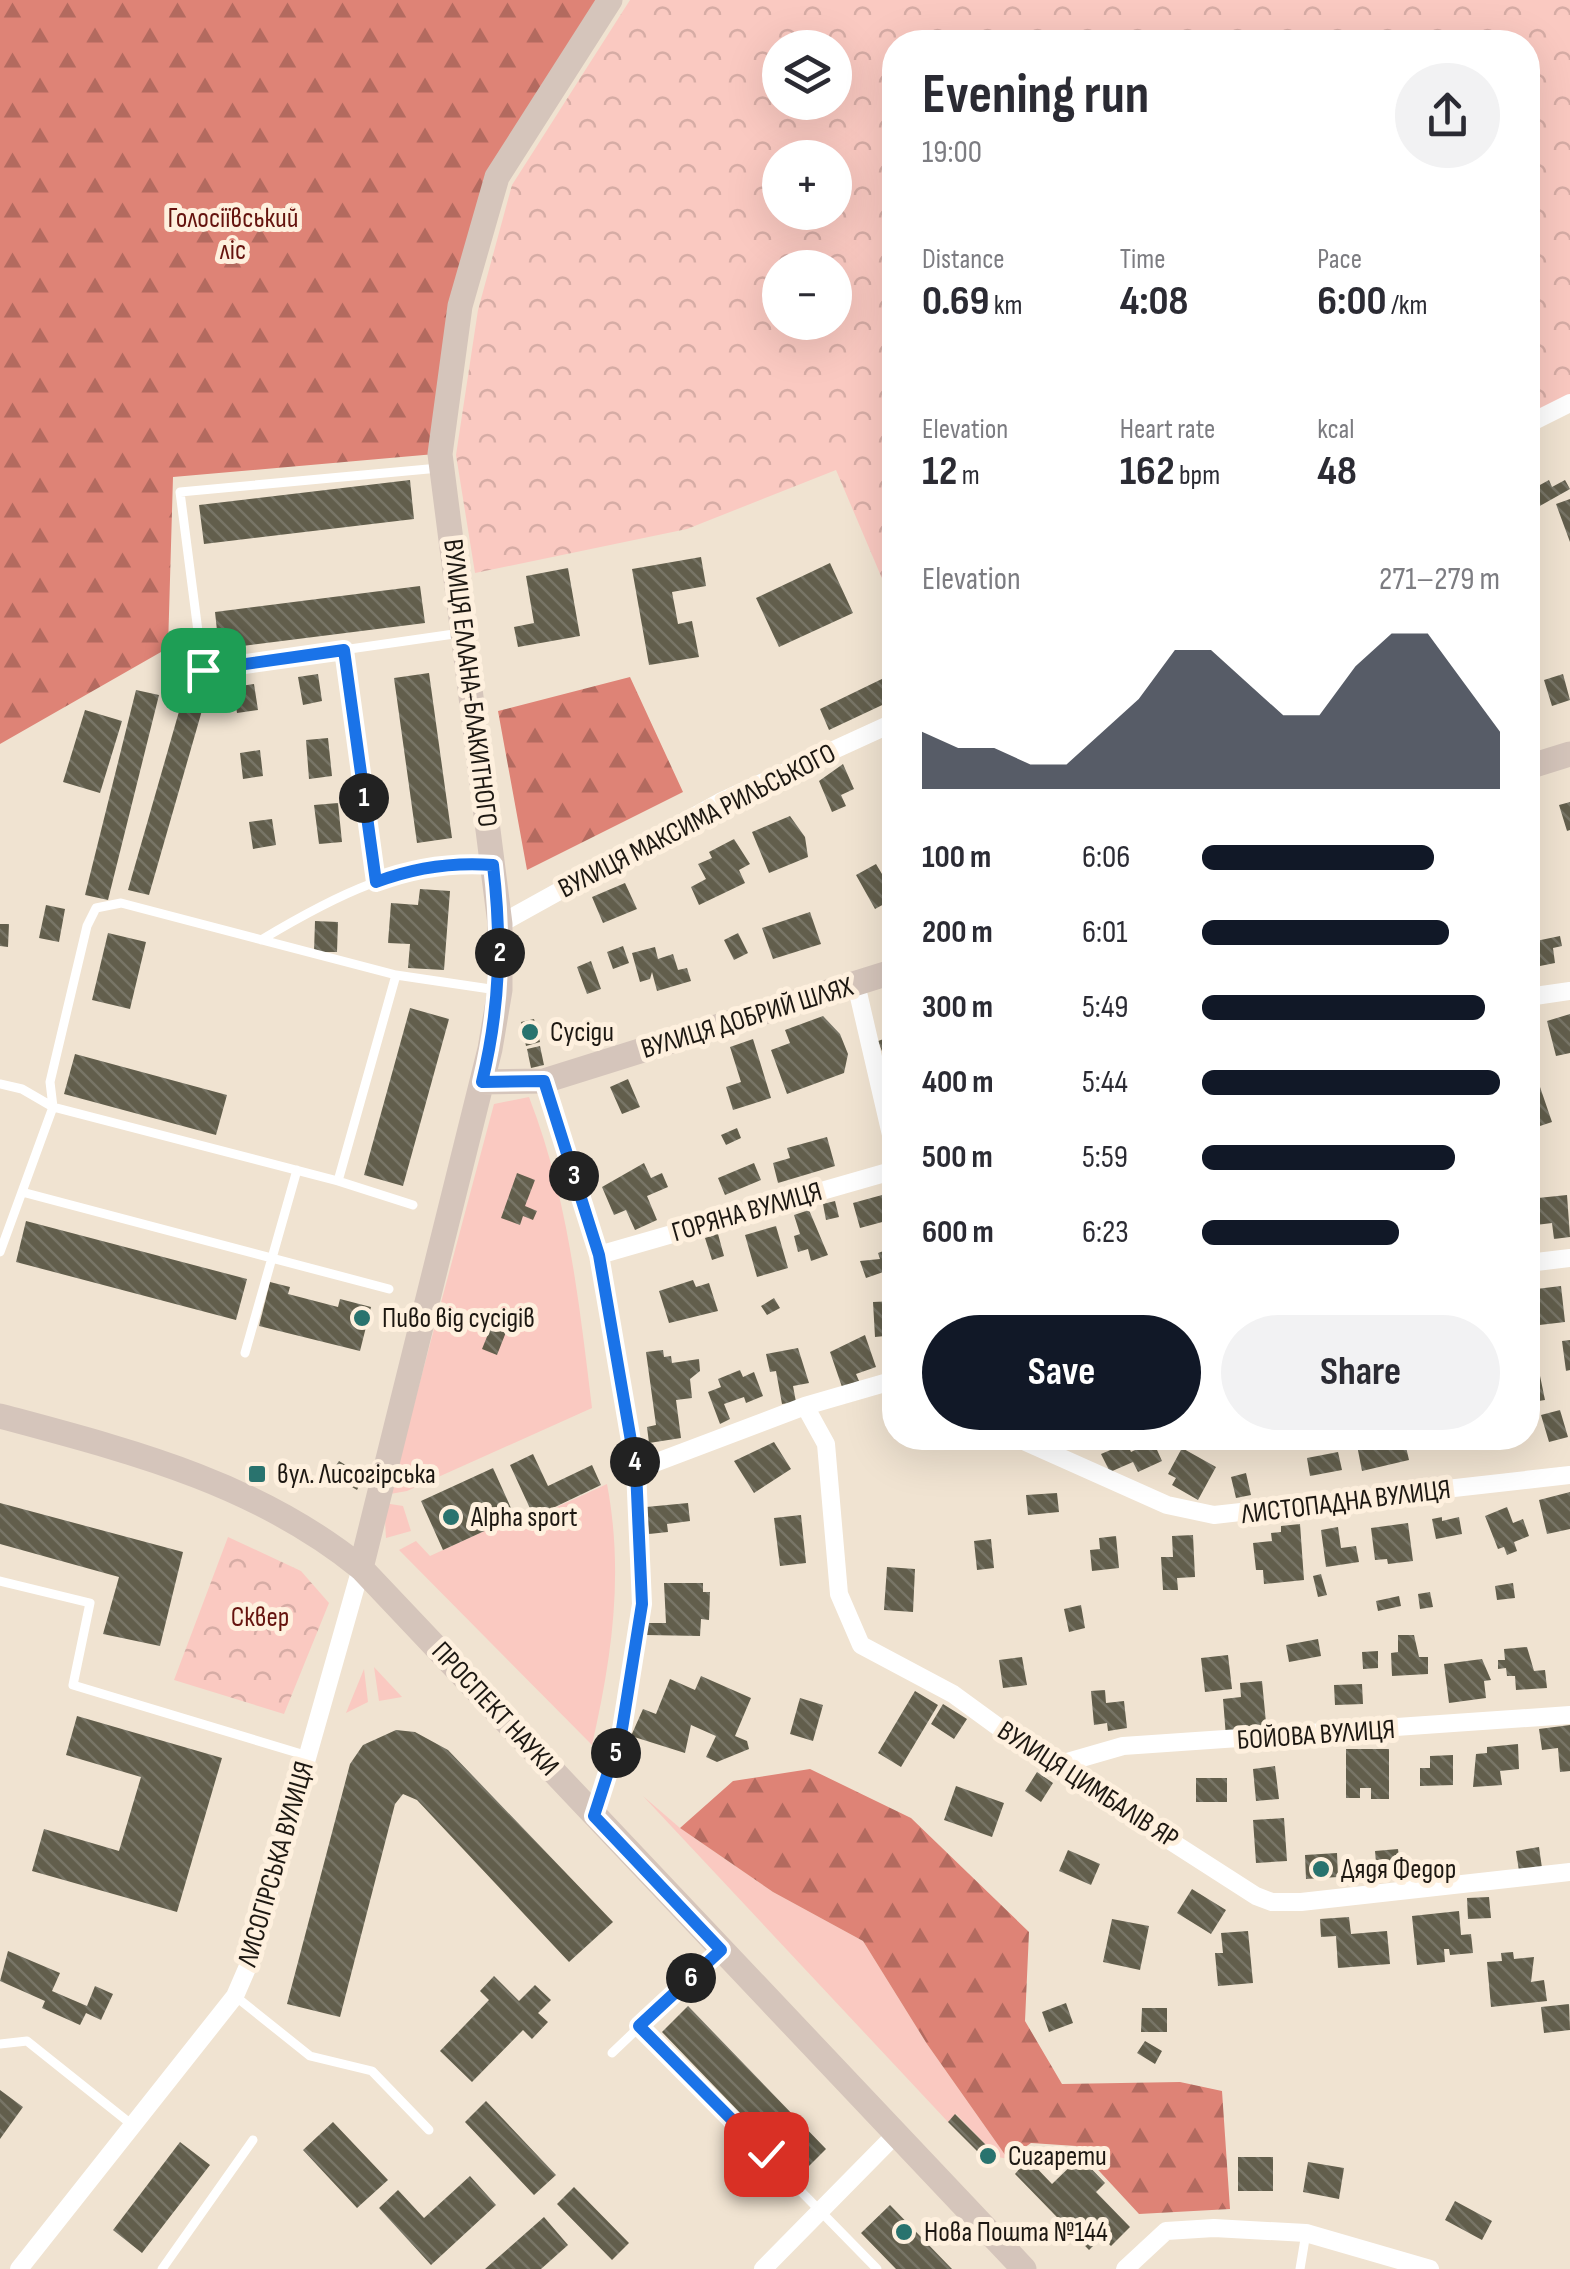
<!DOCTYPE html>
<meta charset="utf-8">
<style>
body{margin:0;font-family:"Sofia Sans Condensed",sans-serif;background:#f2f2f3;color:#2b2b33;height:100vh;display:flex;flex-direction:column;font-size:38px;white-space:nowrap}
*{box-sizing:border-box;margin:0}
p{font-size:32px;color:#7c7c81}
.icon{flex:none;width:55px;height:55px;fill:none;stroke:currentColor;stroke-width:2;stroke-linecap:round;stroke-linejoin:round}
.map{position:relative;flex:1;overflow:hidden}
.drawer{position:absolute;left:882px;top:30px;width:658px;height:1420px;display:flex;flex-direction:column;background:#fff;border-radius:40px;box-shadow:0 10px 40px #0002}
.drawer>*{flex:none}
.fabs{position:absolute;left:762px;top:30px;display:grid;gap:20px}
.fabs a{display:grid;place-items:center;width:90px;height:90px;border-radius:50%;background:#fff;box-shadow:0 10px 40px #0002;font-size:50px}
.pin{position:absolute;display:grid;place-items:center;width:85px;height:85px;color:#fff;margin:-42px;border-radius:20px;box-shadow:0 5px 15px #0006}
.km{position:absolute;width:50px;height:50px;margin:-25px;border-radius:50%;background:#222;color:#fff;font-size:28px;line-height:50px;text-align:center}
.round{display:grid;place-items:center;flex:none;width:105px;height:105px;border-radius:52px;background:#f2f2f3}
.overview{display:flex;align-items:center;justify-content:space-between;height:170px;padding:0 40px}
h1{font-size:55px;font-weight:700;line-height:75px}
.stats{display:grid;grid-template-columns:repeat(3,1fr);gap:15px;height:170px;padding:10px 40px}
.stats div{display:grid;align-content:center}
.stats b{font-size:42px;font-weight:700}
.stats small{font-size:28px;font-weight:400}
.stats p{font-size:28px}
.chart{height:280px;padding:20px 40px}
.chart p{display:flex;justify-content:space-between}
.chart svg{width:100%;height:180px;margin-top:10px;fill:#111827;opacity:.7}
.cta{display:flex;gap:20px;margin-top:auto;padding:20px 40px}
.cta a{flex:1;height:115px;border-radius:60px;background:#111827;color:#fff;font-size:40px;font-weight:700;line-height:115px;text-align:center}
.cta a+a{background:#f2f2f3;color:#2b2b33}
ul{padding:0 40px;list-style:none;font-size:32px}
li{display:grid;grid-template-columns:160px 120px 1fr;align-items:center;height:75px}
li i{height:25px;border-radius:12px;background:#111827}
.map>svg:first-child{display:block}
.grass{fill:#fac9c1}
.forest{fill:url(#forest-firs)}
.park{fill:url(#park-crowns);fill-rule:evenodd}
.building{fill:url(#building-back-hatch)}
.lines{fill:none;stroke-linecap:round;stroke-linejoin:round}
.lane{stroke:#fff;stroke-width:9}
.street{stroke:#fff;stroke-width:18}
.secondary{stroke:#d5c5bb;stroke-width:25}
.route-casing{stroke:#fff;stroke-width:20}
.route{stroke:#1a73e8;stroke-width:12}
.poi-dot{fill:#29736e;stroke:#fef0de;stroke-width:4}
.labels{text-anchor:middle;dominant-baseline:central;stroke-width:10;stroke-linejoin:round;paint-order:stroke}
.park-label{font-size:28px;fill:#65130e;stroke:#fef0de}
.street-label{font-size:28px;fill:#1d1812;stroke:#fef0de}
.poi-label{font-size:28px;fill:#1d1812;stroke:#fef0de;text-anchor:start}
</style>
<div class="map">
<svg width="1570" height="2269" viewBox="0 0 1570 2269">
<defs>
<pattern id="forest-firs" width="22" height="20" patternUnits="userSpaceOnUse" patternTransform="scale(2.5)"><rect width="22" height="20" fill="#de8376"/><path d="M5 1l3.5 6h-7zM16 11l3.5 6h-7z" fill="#b36a5f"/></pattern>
<pattern id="park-crowns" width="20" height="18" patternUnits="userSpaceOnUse" patternTransform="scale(2.5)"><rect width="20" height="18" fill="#fac9c1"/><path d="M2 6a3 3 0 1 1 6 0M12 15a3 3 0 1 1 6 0" fill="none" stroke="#d6aca5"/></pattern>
<pattern id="building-back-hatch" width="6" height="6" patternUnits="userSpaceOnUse" patternTransform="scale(2.5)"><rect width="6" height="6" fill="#625e4c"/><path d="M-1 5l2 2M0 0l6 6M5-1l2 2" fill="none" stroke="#787567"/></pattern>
</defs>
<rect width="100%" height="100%" fill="#f0e3d1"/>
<path class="grass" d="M529 1097C568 1197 579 1302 592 1408L407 1491 390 1494 494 1104Z
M607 1484C624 1574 612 1656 592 1745L399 1550 416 1541 430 1556 515 1517 520 1524Z
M384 1503 403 1506 411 1531 386 1538Z
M374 1667 402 1697 379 1701Z
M364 1669 368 1702 346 1713Z
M643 1796 680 1828 773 1892 863 1941 927 2044 1008 2159 998 2157 956 2114 948 2122Z"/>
<path class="forest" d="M0 0H603L492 175 435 454 173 477 168 648 0 744Z
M630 677 683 792 527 870 498 711Z
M810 1769 911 1818 1029 1932 1025 2021 1062 2084 1180 2082 1222 2091 1230 2209 1139 2214 1076 2146 1031 2143 1008 2159 927 2044 863 1941 773 1892 680 1828 733 1781Z"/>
<path class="park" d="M630 0H1570V396L1528 416V42H895V609L836 470 687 529 475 573 456 455 478 310 512 185ZM780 48H835V102H780ZM780 158H835V212H780ZM780 268H835V322H780Z
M228 1537 301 1571 329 1603 284 1714 174 1680Z"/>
<path class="building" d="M410 480 414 519 204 544 199 505Z
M1549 480 1552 487 1565 480 1570 489 1538 507 1529 491Z
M1570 499V542L1556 504Z
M701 557 706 586 672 592 678 624 692 621 699 657 649 665 632 569Z
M830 563 853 613 779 647 756 598Z
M568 568 580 636 518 647 514 627 534 623 526 576Z
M420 586 425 623 219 649 215 612Z
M429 673 452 838 417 843 394 678Z
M318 674 322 701 303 705 298 677Z
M1563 674 1570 700 1552 706 1544 680Z
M886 677 895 699 829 730 820 709Z
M254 684 258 710 237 713 233 687Z
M186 687 207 693 149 895 128 890Z
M136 690 159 695 108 900 85 895Z
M85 710 122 721 100 793 63 782Z
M328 738 332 776 309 779 306 740Z
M260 750 263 776 243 779 240 753Z
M843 764 854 789 841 795 846 806 832 812 819 781Z
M1570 802V830L1567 831 1559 805Z
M338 803 342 842 319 844 314 805Z
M790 816 805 837 808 857 769 873 752 832Z
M272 819 276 845 253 849 249 822Z
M734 839 750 864 739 870 745 883 699 905 691 887 706 879 698 864 712 858 709 852Z
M876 864 882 874 895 867V889L882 896 886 903 875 909 856 875Z
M625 883 637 909 603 923 592 897Z
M420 889 450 891 444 970 408 968 410 944 388 943 391 903 418 905Z
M46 905 65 909 59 942 39 938Z
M810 912 821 944 773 959 762 928Z
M315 921 338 922 337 952H314Z
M0 924H9L8 947 0 946Z
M108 933 146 942 130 1009 92 1000Z
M738 933 748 953 734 960 724 940Z
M1560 936 1562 946 1553 948 1555 963 1535 967 1531 950 1537 948 1536 941Z
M623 946 629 963 613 969 607 952Z
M655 947 658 959 673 954 678 970 687 968 691 981 657 991 652 972 650 979 640 982 632 953Z
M591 961 601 989 587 994 577 967Z
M410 1008 449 1019 403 1186 364 1175Z
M1570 1014V1053L1556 1056 1547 1021Z
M823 1016 840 1034 848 1054 844 1073 787 1094 771 1050 790 1043 785 1030Z
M534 1019 540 1042 526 1046 521 1022Z
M895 1035V1073L891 1074 878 1041Z
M753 1039 771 1098 733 1110 726 1087 741 1082 730 1047Z
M540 1046 544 1065 531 1068 527 1049Z
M75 1054 227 1095 216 1135 64 1094Z
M628 1079 640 1107 622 1114 610 1087Z
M1540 1087 1552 1122 1528 1130V1091Z
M737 1128 741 1138 726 1145 721 1135Z
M827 1137 835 1166 778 1183 773 1163 790 1158 787 1148Z
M644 1163 651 1178 662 1173 668 1187 647 1196 657 1220 635 1230 626 1210 614 1215 602 1187Z
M754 1163 761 1180 725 1195 718 1178Z
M517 1173 535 1180 525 1206 537 1211 533 1220 523 1216 520 1225 501 1218Z
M882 1195 886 1212 895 1209V1224L887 1226 886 1221 860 1228 853 1203Z
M1567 1195 1570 1237 1554 1239 1552 1223 1528 1226V1199Z
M835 1201 839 1217 826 1220 823 1204Z
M809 1210 828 1255 811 1261 808 1249 798 1252 794 1236 800 1234 794 1215Z
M26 1221 247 1279 236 1320 16 1262Z
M776 1226 788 1268 757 1277 745 1235Z
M718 1234 724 1256 712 1260 705 1238Z
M889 1249 895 1268 866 1278 860 1261 880 1259 878 1253Z
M693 1280 696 1287 709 1283 718 1311 669 1323 659 1291Z
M270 1282 290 1287 288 1294 338 1307 340 1299 371 1307 360 1351 259 1326Z
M1561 1286 1565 1322 1531 1326 1528 1290Z
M774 1298 780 1308 767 1315 761 1306Z
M895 1301V1335L875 1337 873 1302Z
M495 1317 510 1322 497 1355 482 1349Z
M865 1335 876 1367 856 1374 859 1381 842 1387 830 1352Z
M1570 1340V1370L1566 1371 1562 1341Z
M798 1348 809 1383 793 1386 796 1402 782 1404 776 1371 770 1372 766 1354Z
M663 1350 664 1357 671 1356 672 1363 699 1359 700 1371 690 1379 692 1398 676 1400 681 1438 649 1443 647 1427 656 1425 646 1352Z
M1538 1366 1545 1400 1532 1402 1528 1368Z
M740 1370 743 1377 754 1372 763 1396 746 1403 744 1397 724 1404 730 1419 720 1424 708 1392 721 1387 718 1379Z
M1560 1410 1568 1437 1549 1442 1541 1415Z
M1404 1438 1409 1460 1362 1471 1356 1440Z
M1481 1438H1516V1440L1482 1444Z
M1153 1441 1162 1461 1138 1472 1133 1462 1110 1472 1101 1454 1127 1443 1131 1452Z
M774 1442 791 1469 754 1493 734 1461Z
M1182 1448 1216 1467 1198 1500 1172 1485 1176 1478 1168 1474Z
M1338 1452 1342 1470 1310 1476 1307 1458Z
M533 1454 548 1486 592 1465 601 1485 534 1517 510 1465Z
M339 1461 364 1476 357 1490 330 1474Z
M493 1468 515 1517 443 1550 421 1501Z
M1246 1473 1251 1495 1236 1498 1231 1477Z
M1570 1492V1529L1547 1534 1539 1500Z
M1057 1493 1059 1512 1028 1515 1026 1495Z
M0 1503 183 1552 160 1646 103 1634 119 1577 0 1544Z
M688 1503 690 1521 667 1524 668 1532 649 1534 646 1507Z
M1507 1507 1513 1523 1523 1519 1529 1536 1514 1542 1517 1551 1507 1555 1504 1547 1498 1549 1485 1516Z
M801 1515 806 1563 780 1566 774 1518Z
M1442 1517V1521L1459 1517 1462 1534 1436 1539 1432 1519Z
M1408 1523 1413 1561 1388 1564 1387 1559 1375 1560 1371 1528Z
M1300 1524 1304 1580 1264 1584 1263 1570H1256L1253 1543 1272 1541 1271 1533 1281 1532V1526Z
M1338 1527 1341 1548 1356 1546 1359 1562 1326 1567 1321 1530Z
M1193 1535 1195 1577 1177 1578 1178 1590H1163L1161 1557H1173L1172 1536Z
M1116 1536 1119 1568 1092 1571 1090 1550 1100 1549 1099 1538Z
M991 1539 994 1568 977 1570 974 1541Z
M887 1567 915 1569 913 1612 884 1610Z
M1321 1574 1327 1595 1318 1597 1313 1576Z
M664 1583H703V1592H710L709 1620 701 1619 700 1636 647 1635V1623H666Z
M1513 1583 1515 1598 1497 1600 1495 1586Z
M1430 1592 1433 1607 1420 1609 1418 1594Z
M1399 1596 1401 1606 1378 1611 1376 1601Z
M1081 1605 1085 1628 1069 1632 1064 1609Z
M1398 1635H1414L1419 1657H1428V1674L1392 1676 1391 1653 1398 1652Z
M1318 1639 1321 1656 1289 1662 1286 1645Z
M1527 1647 1534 1671 1545 1670 1547 1688 1516 1690 1515 1676H1507L1506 1668 1498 1669V1660H1505L1504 1649Z
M1378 1651V1668L1363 1669 1362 1652Z
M1228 1655 1232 1689 1205 1692 1201 1658Z
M1022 1657 1027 1685 1003 1688 999 1660Z
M1482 1659 1491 1680 1484 1681 1486 1698 1449 1703 1444 1664Z
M701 1676 751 1698 735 1736 747 1741 749 1749 717 1762 706 1757 716 1736 691 1725 685 1753 631 1736 643 1709 656 1714 670 1679 695 1690Z
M1262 1681 1267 1733 1226 1737 1223 1699 1241 1697 1240 1683Z
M1362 1684 1363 1704 1335 1705 1334 1685Z
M1105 1690 1106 1703 1124 1701 1127 1728 1108 1731 1107 1723 1094 1725 1091 1691Z
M915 1691 938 1705 901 1767 878 1753Z
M800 1698 823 1705 813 1741 790 1734Z
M943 1704 967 1719 954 1739 931 1724Z
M77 1716 222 1758 177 1912 32 1871 44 1829 119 1851 141 1777 66 1755Z
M1570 1725V1771L1560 1772 1558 1748 1542 1750 1539 1729Z
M396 1730 415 1732 448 1750 613 1922 569 1962 417 1800 403 1794 395 1804 340 2017 287 2004 350 1764 363 1745Z
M1518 1744 1519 1769 1500 1771 1502 1785 1473 1787 1476 1754 1487 1753V1747Z
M1346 1749H1389V1799H1371V1788H1360V1798H1346Z
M1453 1755V1785L1420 1786V1768H1430V1756Z
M1275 1766 1279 1799 1256 1801 1253 1769Z
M1037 1772 1053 1783 1041 1802 1025 1791Z
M1196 1778H1227V1802H1196Z
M956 1786 1004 1803 992 1837 944 1820Z
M1284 1818 1287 1861 1256 1863 1253 1820Z
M1539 1847 1542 1868 1519 1871 1516 1851Z
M1398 1849 1401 1871 1377 1874 1375 1851Z
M1068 1850 1100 1864 1091 1885 1059 1871Z
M1337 1853 1338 1877 1306 1879 1305 1855Z
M1192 1889 1226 1910 1211 1934 1177 1913Z
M1489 1897 1491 1918 1468 1919 1467 1898Z
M1459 1911 1461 1935 1471 1934 1473 1953 1450 1955 1449 1949H1444L1445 1962 1417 1965 1412 1916Z
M1349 1917 1351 1934 1387 1931 1390 1964 1338 1968 1336 1936 1321 1937 1320 1919Z
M1112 1919 1149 1926 1140 1970 1103 1962Z
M1248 1931 1253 1983 1218 1986 1215 1953H1223L1221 1933Z
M8 1951 60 1973 52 1991 87 2006 95 1986 113 1994 101 2020 86 2013 80 2025 42 2008 45 2001 0 1981Z
M1513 1952 1514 1959 1534 1957 1531 1982 1544 1980 1547 2001 1491 2007 1487 1962 1502 1961 1501 1953Z
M494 1976 519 2001 535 1985 551 2000 538 2013 548 2022 532 2039 523 2030 472 2082 440 2051 489 2000 480 1991Z
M1066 2003 1073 2023 1049 2032 1042 2012Z
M1569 2004 1570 2030 1544 2033 1541 2007Z
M688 2006 826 2149 800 2175 662 2032Z
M1142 2008H1167V2032H1141Z
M1145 2041 1162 2051 1155 2064 1137 2053Z
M0 2090 23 2107 0 2139Z
M486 2101 556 2175 534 2195 465 2122Z
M955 2114 998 2157 991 2165 948 2122Z
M333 2122 388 2180 357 2208 303 2150Z
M180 2142 210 2165 142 2253 113 2230Z
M1080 2157 1105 2183 1096 2192 1130 2227 1111 2246 1102 2237 1089 2250 1015 2174 1028 2159 1052 2184Z
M1238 2157H1273V2191H1238Z
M1308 2162 1344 2168 1339 2199 1303 2192Z
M470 2176 496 2205 431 2265 379 2208 398 2190 424 2218Z
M574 2187 629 2243 612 2260 557 2204Z
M1455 2201 1492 2221 1482 2240 1445 2220Z
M890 2205 952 2269H896L861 2233Z
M544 2217 568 2245 541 2269H485Z"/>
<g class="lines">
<path class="lane" d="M439 468 180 492 203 670 461 633
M345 649 376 882
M261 940C331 898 405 858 491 865
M0 1084 22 1089 53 1107 338 1181 413 1205
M338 1181 396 975
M22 1192 389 1289
M0 1252 53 1107 50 1082 87 926 96 908 121 903 396 975 497 990
M245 1353 297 1170
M0 1581 90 1603 73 1685 308 1756
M235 1996 310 2056 372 2071 429 2130
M639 2026 877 2269
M0 2044 27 2041 131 2124
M612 2053 719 1951
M162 2269 253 2140
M1300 2269 1306 2233"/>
<path class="street" d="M1528 424 1570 403
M500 924 720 802 895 722
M856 984 895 1152
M1528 997 1570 991
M544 1081 599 1255 636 1470 642 1604 622 1729 594 1815
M599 1255 895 1170
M1528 1263 1570 1258
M805 1406 826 1444 839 1594 861 1645 953 1694 1027 1748 1064 1763 1091 1790 1256 1896 1272 1902H1301L1570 1872
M1017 1438 1167 1505 1214 1515 1570 1475
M636 1470 805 1406 895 1380
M1064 1763 1123 1746 1570 1715
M19 2269 235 1996 248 1966 361 1568
M763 2269 896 2134
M1125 2269 1166 2231 1214 2228 1306 2233 1430 2269"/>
<path class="secondary" d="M1528 767 1570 754
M482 1082 544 1081 895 971
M0 1416C130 1451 255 1482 361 1568L1024 2269
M361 1568 490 1049 500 990V924L440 454 460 306 497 177 610 0"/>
</g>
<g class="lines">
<g class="route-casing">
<path id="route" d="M203 670 344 650 376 882C413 868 454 862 493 865 502 941 500 1008 482 1082L544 1081 599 1255 636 1470 642 1604 622 1729 594 1816 721 1950 639 2026 766 2154"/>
</g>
<use href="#route" class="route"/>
</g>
<g class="poi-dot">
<circle cx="530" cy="1032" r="10"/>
<circle cx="362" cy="1318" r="10"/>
<rect x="247" y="1464" width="20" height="20" rx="5"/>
<circle cx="451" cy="1517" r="10"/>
<circle cx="1321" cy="1869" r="10"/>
<circle cx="988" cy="2156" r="10"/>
<circle cx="904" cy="2232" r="10"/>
</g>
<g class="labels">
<g class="park-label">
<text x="233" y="218">Голосіївський<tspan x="233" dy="32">ліс</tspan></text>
<text x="260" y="1617">Сквер</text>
</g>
<g class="street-label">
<text transform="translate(470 683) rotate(83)">ВУЛИЦЯ ЕЛЛАНА-БЛАКИТНОГО</text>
<text transform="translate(697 821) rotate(-27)">ВУЛИЦЯ МАКСИМА РИЛЬСЬКОГО</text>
<text transform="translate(747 1018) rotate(-17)">ВУЛИЦЯ ДОБРИЙ ШЛЯХ</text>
<text transform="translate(747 1212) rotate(-16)">ГОРЯНА ВУЛИЦЯ</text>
<text transform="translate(1346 1502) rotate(-7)">ЛИСТОПАДНА ВУЛИЦЯ</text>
<text transform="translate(495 1709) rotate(47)">ПРОСПЕКТ НАУКИ</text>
<text transform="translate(1316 1735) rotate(-4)">БОЙОВА ВУЛИЦЯ</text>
<text transform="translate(1088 1785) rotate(33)">ВУЛИЦЯ ЦИМБАЛІВ ЯР</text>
<text transform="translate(276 1864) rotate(-74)">ЛИСОГІРСЬКА ВУЛИЦЯ</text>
</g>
<g class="poi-label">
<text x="550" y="1032">Сусіди</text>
<text x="382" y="1318">Пиво від сусідів</text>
<text x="277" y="1474">вул. Лисогірська</text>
<text x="471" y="1517">Alpha sport</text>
<text x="1341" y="1869">Дядя Федор</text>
<text x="1008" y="2156">Сигарети</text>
<text x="924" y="2232">Нова Пошта №144</text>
</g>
</g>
</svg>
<div class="fabs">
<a><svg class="icon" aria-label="layers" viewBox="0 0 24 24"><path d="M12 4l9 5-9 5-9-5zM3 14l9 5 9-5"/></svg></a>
<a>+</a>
<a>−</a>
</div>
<div class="pin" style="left:203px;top:670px;background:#1e9e55"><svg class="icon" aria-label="arrive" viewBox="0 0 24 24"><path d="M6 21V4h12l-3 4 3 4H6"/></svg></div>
<div class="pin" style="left:766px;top:2154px;background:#d93025"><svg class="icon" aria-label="check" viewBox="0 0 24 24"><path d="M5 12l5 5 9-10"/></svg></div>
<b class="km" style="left:364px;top:798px">1</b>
<b class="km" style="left:500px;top:953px">2</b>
<b class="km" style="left:574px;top:1176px">3</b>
<b class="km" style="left:635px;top:1462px">4</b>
<b class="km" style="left:616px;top:1753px">5</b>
<b class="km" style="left:691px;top:1978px">6</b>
<section class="drawer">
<div class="overview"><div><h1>Evening run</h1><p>19:00</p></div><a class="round"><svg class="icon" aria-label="share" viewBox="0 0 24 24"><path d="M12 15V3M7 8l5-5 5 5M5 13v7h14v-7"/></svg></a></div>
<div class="stats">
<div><p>Distance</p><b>0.69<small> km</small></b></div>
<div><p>Time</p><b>4:08</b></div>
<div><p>Pace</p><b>6:00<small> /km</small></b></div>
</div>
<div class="stats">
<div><p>Elevation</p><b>12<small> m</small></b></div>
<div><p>Heart rate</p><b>162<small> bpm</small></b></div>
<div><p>kcal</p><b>48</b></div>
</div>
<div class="chart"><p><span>Elevation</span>271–279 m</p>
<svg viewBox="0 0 160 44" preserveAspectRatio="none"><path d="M0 44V30L10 34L20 34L30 38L40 38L50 30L60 22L70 10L80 10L90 18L100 26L110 26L120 14L130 6L140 6L150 18L160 30V44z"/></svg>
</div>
<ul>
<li><b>100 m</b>6:06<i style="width:78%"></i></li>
<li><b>200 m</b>6:01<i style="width:83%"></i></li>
<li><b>300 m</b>5:49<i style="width:95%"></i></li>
<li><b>400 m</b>5:44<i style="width:100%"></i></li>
<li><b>500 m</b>5:59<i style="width:85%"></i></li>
<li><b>600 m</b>6:23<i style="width:66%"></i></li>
</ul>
<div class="cta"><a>Save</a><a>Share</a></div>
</section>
</div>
